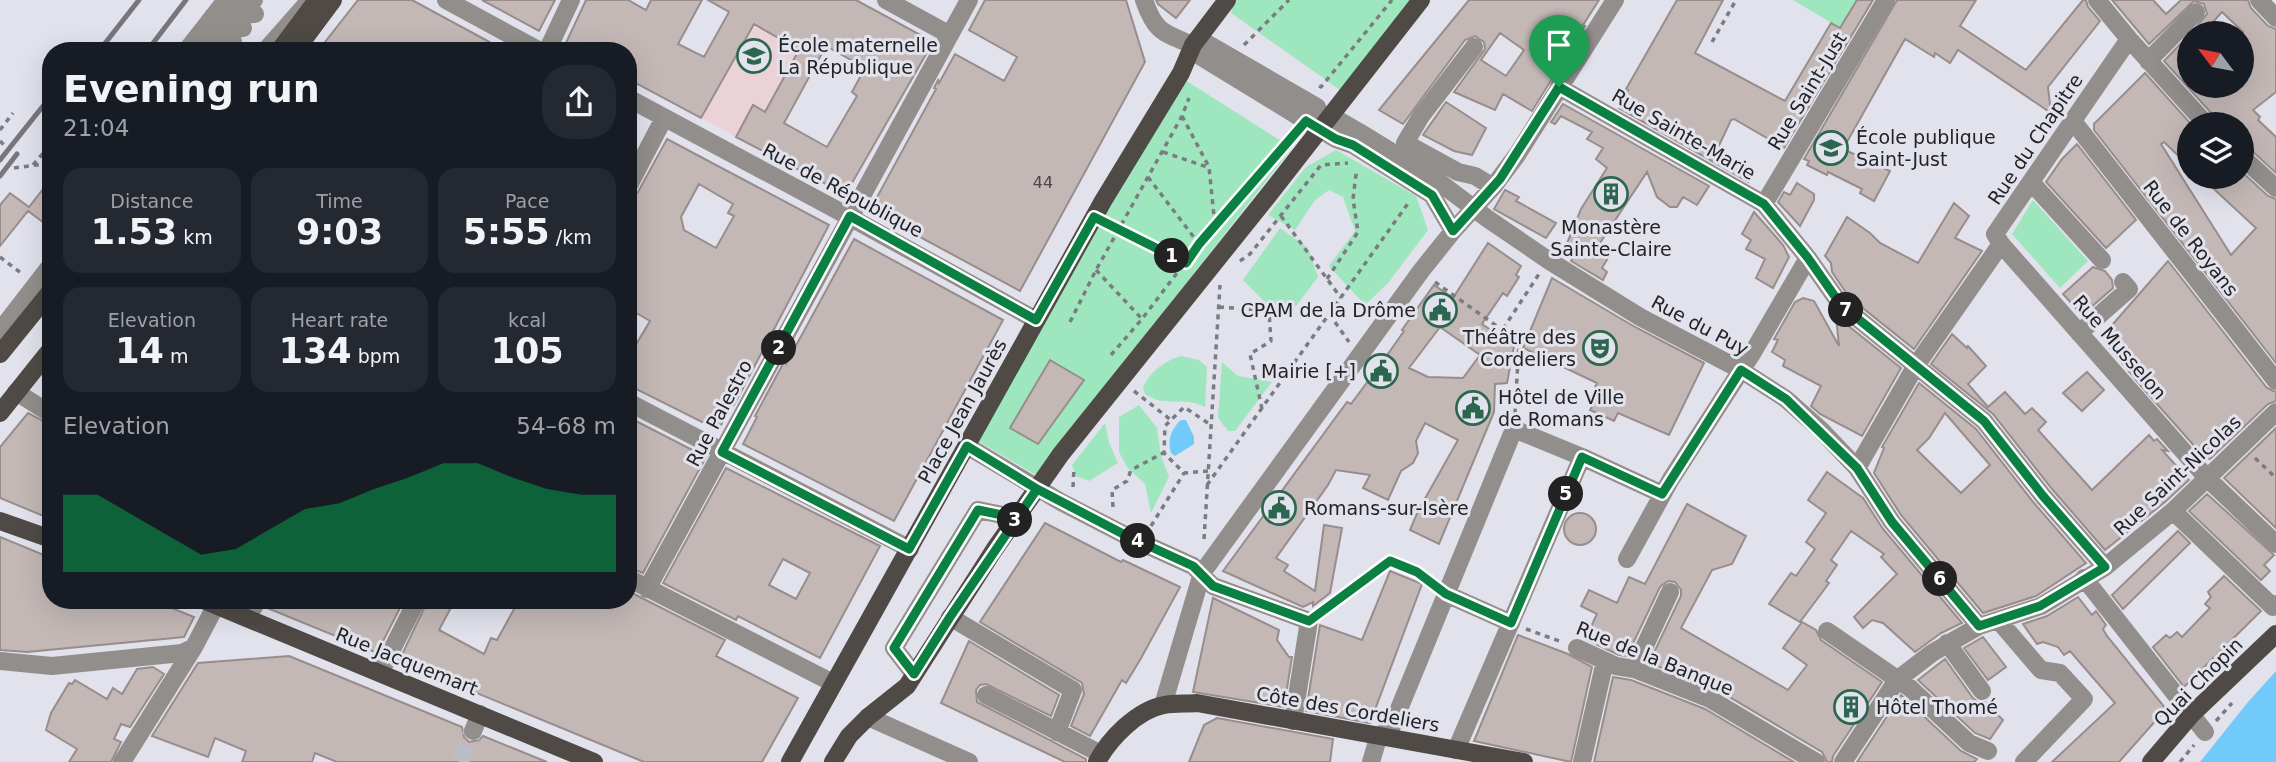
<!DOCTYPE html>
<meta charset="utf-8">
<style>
body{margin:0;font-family:"DejaVu Sans",sans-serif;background:#242831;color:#f1f3f6;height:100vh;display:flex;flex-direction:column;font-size:26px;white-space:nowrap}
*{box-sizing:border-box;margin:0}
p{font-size:23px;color:#9ea1a6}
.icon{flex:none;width:38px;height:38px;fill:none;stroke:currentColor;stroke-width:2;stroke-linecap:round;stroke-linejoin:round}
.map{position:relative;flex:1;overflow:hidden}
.side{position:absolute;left:42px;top:42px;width:595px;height:567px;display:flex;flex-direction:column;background:#171b24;border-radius:28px;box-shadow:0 7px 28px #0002}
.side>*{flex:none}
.needle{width:46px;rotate:302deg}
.buttons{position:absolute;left:2177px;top:21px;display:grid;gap:14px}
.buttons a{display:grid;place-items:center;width:77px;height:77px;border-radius:50%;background:#171b24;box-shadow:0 7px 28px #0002;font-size:35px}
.pin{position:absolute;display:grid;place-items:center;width:60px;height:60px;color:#fff;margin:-72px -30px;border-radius:50% 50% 50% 0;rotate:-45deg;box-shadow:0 0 7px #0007}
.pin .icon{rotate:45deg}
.km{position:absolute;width:35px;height:35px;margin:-18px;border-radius:50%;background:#222;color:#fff;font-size:19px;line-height:35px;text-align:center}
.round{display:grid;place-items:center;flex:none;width:74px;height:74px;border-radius:28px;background:#242831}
.overview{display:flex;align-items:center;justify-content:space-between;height:119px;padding:0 21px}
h1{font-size:38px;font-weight:600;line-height:52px}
.metrics{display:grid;grid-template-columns:repeat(3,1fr);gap:10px;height:119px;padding:7px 21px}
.metrics div{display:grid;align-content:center;border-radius:18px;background:#242831;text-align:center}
.metrics b{font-size:35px;font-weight:600}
.metrics small{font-size:19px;font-weight:400}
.metrics p{font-size:19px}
.chart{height:196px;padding:14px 21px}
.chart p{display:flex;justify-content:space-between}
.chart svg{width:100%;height:126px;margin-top:7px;fill:#0b8043;opacity:.7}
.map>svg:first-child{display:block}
.education{fill:#ebd2d8}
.green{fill:#9ee6bd}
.water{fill:#71cafa}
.building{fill:#c3b8b6;stroke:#988d8c;stroke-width:2;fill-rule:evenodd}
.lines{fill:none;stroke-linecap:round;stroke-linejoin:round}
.minor-tunnel{stroke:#bbbcc4;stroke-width:18;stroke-dasharray:18 9;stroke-linecap:butt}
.path{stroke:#7b7c82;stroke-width:3.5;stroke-dasharray:5 5;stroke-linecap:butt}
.minor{stroke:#918e8b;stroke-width:18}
.major{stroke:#4f4a45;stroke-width:18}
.rail{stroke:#76767c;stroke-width:5}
.route-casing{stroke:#fff;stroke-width:14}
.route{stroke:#0b8043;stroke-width:9}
.labels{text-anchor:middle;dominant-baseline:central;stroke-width:6;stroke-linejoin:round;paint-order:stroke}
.number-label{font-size:16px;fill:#4b484a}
.poi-label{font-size:19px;fill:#232326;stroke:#e1e2ec;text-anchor:start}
.street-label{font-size:19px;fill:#232326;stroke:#e1e2ec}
</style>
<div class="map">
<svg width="2276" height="762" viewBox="0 0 2276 762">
<rect width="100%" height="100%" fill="#e1e2ec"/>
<path class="education" d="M743 0 807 36 765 112 753 106 736 137 683 108Z"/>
<path class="green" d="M1234 0H1414L1343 92 1231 13Z
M1793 0H1857L1840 28Z
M1185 80 1292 148 1036 475 976 440 1109 204Z
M1336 150 1416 196 1428 230 1388 283 1365 305 1329 266 1355 231 1343 197 1329 190 1315 200 1295 230 1268 215 1306 167Z
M2033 200 2088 261 2060 288 2012 234Z
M1280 228 1308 248 1318 277 1296 306 1271 308 1243 280Z
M1181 356 1199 360 1207 367 1205 407C1180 395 1168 409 1145 394L1143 387C1151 371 1164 361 1181 356Z
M1222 362 1238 376 1272 382 1235 431H1228L1218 418Z
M1139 405 1157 428 1161 456 1169 477 1151 513 1145 484 1127 467 1119 452V417Z
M1105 423 1109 443 1118 463 1089 481 1076 476 1072 465Z"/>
<path class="water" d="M1181 420H1186L1194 437V444L1175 456 1171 453C1167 441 1171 429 1181 420Z
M2276 671V762H2200L2248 702Z"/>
<path class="building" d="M358 0H412L506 51H318Z
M482 0H555L539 31Z
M586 0H628L646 10 651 0H702L678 44 704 57 729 12 708 0H856L926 38 929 49 848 190 841 192 736 137 753 105 765 112 799 50 754 24 701 118 628 79V51H576L565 45ZM826 46 865 68 852 92 857 96 827 147 784 123Z
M985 0H1126L1145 62 1020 291 870 210 936 89 934 88 938 80 939 83 955 54 1004 81 1017 57 969 30Z
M1156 0H1190L1176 18 1158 4Z
M1469 0H1599L1583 25 1585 26 1532 111 1503 94 1495 110 1454 92 1485 49 1484 42 1475 36 1465 40 1403 124 1379 110ZM1500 33 1524 50 1506 76 1481 60Z
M1677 0H1723L1695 53 1785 101 1831 23 1840 28 1857 0H1873L1784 148 1734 119 1731 120 1714 156 1742 172 1747 181 1619 108 1628 90 1626 89Z
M1897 0H1976L1960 26 2026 70 2083 0H2086L2088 7 2100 21 2048 87 2051 113 1958 50 1950 63 1935 53 1934 57 1905 39 1843 149 1890 171 1874 201 1860 193 1862 189 1828 172 1827 175 1807 165 1809 161 1804 159Z
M2112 0H2153L2166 14 2181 0H2248L2251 8 2268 26 2276 29V92L2253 110 2260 117 2258 120 2276 137V173L2250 149 2242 146V124H2217L2214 116 2164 61 2189 35V86H2242L2243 32 2222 12 2203 33H2191L2207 14 2204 4 2194 1 2149 44Z
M2145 73 2191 124 2189 166 2164 142 2161 144 2231 255 2256 228 2201 177H2242V172L2268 196 2276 199V363L2094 130V124Z
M1446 102 1486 128 1472 155 1454 151 1423 135Z
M1563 104 1709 186 1697 205 1683 197 1677 207H1670L1657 197 1647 172 1600 243 1612 251 1602 268 1607 272 1603 280 1571 261 1575 254 1565 248 1581 209 1607 168 1596 159 1603 148 1587 139 1592 132 1561 116 1555 124 1551 122Z
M667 139 829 225 734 405 732 404 720 427 714 428 628 385V358L650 321 628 308V198L638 192ZM699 184 733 204 728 213 734 216 716 248 684 230 681 217Z
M2077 144 2136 220 2106 248 2046 182 2062 159Z
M51 179V215L44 223 28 211 0 246V205L10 193 29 207Z
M1797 183 1814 194V200L1800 226 1778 202 1784 192 1790 195Z
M1505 190 1519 197 1516 201 1556 223 1546 238 1494 209Z
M1954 203 1969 216 1955 238 1982 251 1914 349 1849 297 1832 272 1831 263 1825 256 1847 217 1870 233 1880 243 1918 263Z
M1754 212 1783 245 1789 257 1773 288 1756 278 1765 259 1746 249 1751 240 1742 234Z
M854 239 1003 320 894 521 743 444 757 417 755 416 784 362 786 364Z
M1488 243 1521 266 1516 275 1519 277 1507 296 1503 293 1482 324 1514 346 1507 383 1495 384 1494 412 1439 544 1410 530 1418 511 1458 440 1425 423 1416 441 1418 453 1413 463 1401 471 1388 500 1363 488 1370 475 1336 470 1328 485 1276 558 1288 565 1284 571 1315 591 1324 525 1342 528 1330 593 1313 606V602L1303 607 1223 571 1347 402 1351 404 1374 373 1375 368 1383 361 1404 331 1402 330 1434 285 1453 298ZM1440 327 1480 355 1463 378 1428 377 1409 368Z
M2168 261 2267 388 2276 392V401L2268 404 2210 459 2205 458 2141 386 2109 347 2116 342 2106 332Z
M2093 267 2105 271 2112 280 2113 288 2082 315 2063 294Z
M1552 278 1635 327 1704 363 1669 435 1618 413 1614 421 1590 410 1594 403 1589 401 1597 383 1523 348Z
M1803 298 1814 301 1839 346 1836 316 1901 368 1862 436 1820 414 1811 406 1821 386 1783 366 1785 360 1772 352 1778 340 1774 339 1795 302Z
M1952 334 1967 348 1968 346 1986 366 1968 384 1988 407 2005 392 2025 414 2032 408 2046 422 2038 430 2092 490 2149 435 2154 441 2157 439 2168 451 2162 450 2189 480 2165 502 2105 550 2052 489 1993 414 1931 364Z
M1050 360 1084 380 1038 444 1010 428Z
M2087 372 2104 390 2082 411 2063 393Z
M1919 383 1976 429 2034 503 2086 563 2036 596 1983 613 1901 515 1874 473 1884 448 1882 447ZM1945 413 1990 465 1961 493 1917 450 1929 438Z
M28 413 51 425V519L0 498V447Z
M628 417 706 457 643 573 628 567V527L636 512 630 509 635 500 628 497Z
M2276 428V528L2224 478Z
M726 468 880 546 820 658 738 616 736 620 663 583ZM783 559 810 573 796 599 769 585Z
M1827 472 1863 498 1883 529 1962 623 1941 633 1915 652 1883 623 1872 620 1863 628 1854 617 1897 574 1881 557 1884 554 1851 531 1831 560 1837 565 1826 581 1829 583 1800 622 1769 604 1791 573 1796 576 1815 549 1806 542 1826 513 1808 500Z
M2207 494 2274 555 2264 565 2270 571 2261 580 2189 511Z
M1687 504 1746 536 1732 564 1712 570 1681 628 1788 690 1807 665 1783 648 1802 622 1816 630 1821 640 1882 682 1833 756 1832 762H1827L1822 752 1716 689 1649 663 1681 596V590L1675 582 1668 581 1660 587 1627 656 1619 655 1585 639 1597 614 1581 606 1589 590 1617 603 1629 577 1645 584Z
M1564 529a16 16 0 1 1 32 0a16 16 0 1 1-32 0Z
M1045 523 1121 562 1123 560 1180 587 1140 660 1126 683 1122 680 1090 736 1071 726 1084 694 1082 683 980 622Z
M2178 531 2190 543 2123 609 2112 595Z
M0 537 51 558V600H152L194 617 184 637 27 652 0 650Z
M1390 571 1422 584 1370 723 1306 711 1320 625 1362 640Z
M2224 576 2261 611 2184 687 2153 647 2166 635 2170 638 2177 632 2182 637 2210 608 2205 604 2211 597 2208 592Z
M628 591 725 640 716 656 798 698 762 762H644L399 661 428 600H455L439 630 484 654 491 638 497 640 519 600H628Z
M2078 597 2092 615 2096 611 2106 625 2103 629 2107 636 2166 709 2119 762H2052L2115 703 2070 651 2064 655 2058 647 2043 642 2037 644 2023 624 2047 616Z
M1213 598 1279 630 1277 640 1289 657H1292L1284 707 1193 692Z
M269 600H404L377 653 267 608Z
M1518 635 1568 654 1592 667 1571 762 1474 741Z
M1983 637 2006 667 1988 680 1964 648Z
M969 641 1059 695 1051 716 986 684 980 685 976 690 977 702 1086 759V762H1065L941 703Z
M289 656 462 727 464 737 469 742 479 740 483 736 547 762H337L315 753 312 762H242L246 751 215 738 208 757 152 736 198 663Z
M1945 659 1973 698 1978 702H1985L2003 720 1990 739 1975 733 1918 680Z
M153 667 164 674 130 727 121 724 114 739 121 742 111 762H69L77 749 46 730 51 713 69 683 72 684 75 680 107 699 113 688 122 694 137 669Z
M1613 677 1631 680 1705 709 1794 762H1594Z
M1901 695 1961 751 1977 759 1974 762H1857Z
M1217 718 1333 739 1330 762H1189L1204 725Z"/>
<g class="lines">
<path class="minor-tunnel" d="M460 762 473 731"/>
<path class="path" d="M1712 42 1736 0
M1244 45 1289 0
M1319 86 1321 87 1392 0
M1182 116 1209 167 1215 226
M0 130 13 113
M0 141 4 145
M1163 152 1207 167
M33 165 51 144
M14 168 51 163
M1148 177 1199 244
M1281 216 1341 298
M1109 224 1186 263
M0 257 21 273
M1240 261 1250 254 1321 165 1348 163
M1096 270 1142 319
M1327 279 1358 232 1353 199 1356 174 1355 169
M1435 282 1519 342 1515 413
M1219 307 1330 315 1349 342
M1070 322 1096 270 1182 116 1189 98
M1503 329 1539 274
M1111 355 1142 319 1199 244 1250 187
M1134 391 1171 420
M1262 409 1250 354 1271 341 1269 312
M2255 458 2276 478
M1208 471 1184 473 1164 453 1165 426 1184 407 1211 425
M1207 485 1409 202
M1073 487 1074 468
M1113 507 1112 490 1127 481 1131 470 1165 452
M1151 526 1184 473
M1204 539 1220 285
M1322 611 1390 560 1417 572 1431 583
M1526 629 1562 642
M2216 721 2232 703
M2180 762 2194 745"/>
<path class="minor" d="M446 0 540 51
M886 0 950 35
M1144 0C1155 32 1163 33 1193 45
M2097 0 2129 39 2206 124
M2259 0 2276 18
M224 2 254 0
M213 16 255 14
M202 31 243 28
M2129 39 1995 234 2001 244 2207 478 2276 544
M200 42 233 41
M1193 45 1201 40 1317 107 1324 122 1340 121 1359 132 1431 176 1488 219 1548 260 1640 317 1741 370 1786 399 1821 430 1857 468 1892 522 1979 626
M1193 45 1195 53 1306 121 1336 139 1353 145 1432 195 1453 231
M1474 47 1421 116 1405 143 1458 172 1475 176 1493 187
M186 51 226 0
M265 51 310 0
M547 51 571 0
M2148 61 2196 12
M1559 87 1764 204 1808 258 1841 305 1984 421 2043 496 2105 567
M628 98 835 209 1036 320
M2073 121 2276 381
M2242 157 2276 188
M2031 182 2102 260
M628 187 664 118
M1764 204 1886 0
M0 331 51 265
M2079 333 2129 289 2123 282
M16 392 51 414
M628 402 910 549
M967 446 1061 502 1127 536 1193 566 1213 586 1309 621 1293 721
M1857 468 1915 367 2001 244
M2173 511 2273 607 2276 604
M1627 559 1671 479 1753 352 1808 258
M628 578 833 683
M2084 578 2205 732
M647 589 969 0
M1446 594 1511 623
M950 617 1073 690 1057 732
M247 618 258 600
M1998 620 2041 670 2060 673 2084 699 2024 762
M1827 631 1910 688 1969 743 1988 751
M1947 643 1982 691
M1577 648 1616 666 1634 669 1710 699 1816 762
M0 661 52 666 182 653 194 647 216 605
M1634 669 1670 592
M380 673 417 600
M914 674 894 648 978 510 1017 518
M986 695 1101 754
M1163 705 1202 573 1421 271 1453 231 1493 187 1517 155 1615 0
M868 717 969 762
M473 731 480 714
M1456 750 1582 457
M122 762 194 647
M1371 762 1379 735 1390 731 1514 429 1582 457 1662 494
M1582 762 1605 661
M1843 762 1897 680 1932 653 1979 626 2041 606 2105 567 2173 511 2276 412"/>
<path class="major" d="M279 51 317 0
M295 51 333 0
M0 354 51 291
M0 413 51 349
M0 521 51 539
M203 600 594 762
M790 762 1103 201 1181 73 1193 45 1227 0
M833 762 849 736 868 717 907 686 994 550 1061 454 1267 197 1421 0
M1097 762C1109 739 1137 710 1164 705 1174 703 1186 704 1197 703L1524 762
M2151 762 2192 714 2276 634"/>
<path class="rail" d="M99 51 139 0
M147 51 186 0
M0 160 51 96
M0 176 17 154"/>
</g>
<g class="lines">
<g class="route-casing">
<path id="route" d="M1559 87 1500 179 1453 231 1432 195 1353 145 1336 139 1306 121 1199 244 1186 263 1094 217 1036 320 850 216 722 452 909 549 967 446 1037 489 950 617 914 674 894 648 978 510 1017 518 1037 489 1127 536 1193 566 1213 586 1309 621 1390 561 1417 572 1446 594 1511 623 1582 457 1662 494 1741 370 1786 399 1857 468 1892 522 1979 626 2040 606 2105 567 2043 496 1984 421 1841 305 1808 258 1764 204 1559 87"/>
</g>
<use href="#route" class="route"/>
</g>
<defs>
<g id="school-ring" transform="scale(1.75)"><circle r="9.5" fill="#e1e2ec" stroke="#2d664e" stroke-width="1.5"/><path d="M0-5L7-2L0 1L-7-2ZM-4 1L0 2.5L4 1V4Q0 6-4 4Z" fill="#2d664e"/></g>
<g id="building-ring" transform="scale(1.75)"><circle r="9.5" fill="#e1e2ec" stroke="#2d664e" stroke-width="1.5"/><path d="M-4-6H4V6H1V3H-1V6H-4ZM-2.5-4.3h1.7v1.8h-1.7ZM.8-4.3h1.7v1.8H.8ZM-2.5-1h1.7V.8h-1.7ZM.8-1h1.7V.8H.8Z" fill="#2d664e"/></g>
<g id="civic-ring" transform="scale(1.75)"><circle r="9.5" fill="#e1e2ec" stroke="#2d664e" stroke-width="1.5"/><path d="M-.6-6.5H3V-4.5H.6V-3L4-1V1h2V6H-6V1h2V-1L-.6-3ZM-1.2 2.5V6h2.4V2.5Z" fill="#2d664e"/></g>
<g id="theatre-ring" transform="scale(1.75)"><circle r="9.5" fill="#e1e2ec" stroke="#2d664e" stroke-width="1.5"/><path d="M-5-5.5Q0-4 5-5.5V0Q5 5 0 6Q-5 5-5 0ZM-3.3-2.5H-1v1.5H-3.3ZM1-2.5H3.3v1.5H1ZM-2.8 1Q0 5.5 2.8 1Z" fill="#2d664e"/></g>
</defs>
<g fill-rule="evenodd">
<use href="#school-ring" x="754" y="56"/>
<use href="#school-ring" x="1831" y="148"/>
<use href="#building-ring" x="1611" y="194"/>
<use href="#civic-ring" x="1440" y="310"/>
<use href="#theatre-ring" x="1600" y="348"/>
<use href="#civic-ring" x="1381" y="371"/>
<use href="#civic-ring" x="1473" y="408"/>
<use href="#civic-ring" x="1279" y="508"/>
<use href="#building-ring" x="1851" y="707"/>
</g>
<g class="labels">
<g class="number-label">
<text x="1043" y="182">44</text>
</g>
<g class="poi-label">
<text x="778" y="45">École maternelle<tspan x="778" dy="22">La République</tspan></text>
<text x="1856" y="137">École publique<tspan x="1856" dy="22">Saint-Just</tspan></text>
<text x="1611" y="227" text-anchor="middle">Monastère<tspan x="1611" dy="22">Sainte-Claire</tspan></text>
<text x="1416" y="310" text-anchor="end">CPAM de la Drôme</text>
<text x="1576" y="337" text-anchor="end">Théâtre des<tspan x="1576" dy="22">Cordeliers</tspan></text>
<text x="1356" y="371" text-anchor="end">Mairie [+]</text>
<text x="1498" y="397">Hôtel de Ville<tspan x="1498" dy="22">de Romans</tspan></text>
<text x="1304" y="508">Romans-sur-Isère</text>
<text x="1876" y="707">Hôtel Thomé</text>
</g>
<g class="street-label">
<text transform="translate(1807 91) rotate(-59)">Rue Saint-Just</text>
<text transform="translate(1684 134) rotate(30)">Rue Sainte-Marie</text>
<text transform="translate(2035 139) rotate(-56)">Rue du Chapitre</text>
<text transform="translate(843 190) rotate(28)">Rue de République</text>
<text transform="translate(2191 238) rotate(52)">Rue de Royans</text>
<text transform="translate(1700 325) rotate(28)">Rue du Puy</text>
<text transform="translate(2120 347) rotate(49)">Rue Musselon</text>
<text transform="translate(962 411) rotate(-61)">Place Jean Jaurès</text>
<text transform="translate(719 413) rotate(-62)">Rue Palestro</text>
<text transform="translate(2177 475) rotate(-43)">Rue Saint-Nicolas</text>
<text transform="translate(1655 658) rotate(22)">Rue de la Banque</text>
<text transform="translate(407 661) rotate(22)">Rue Jacquemart</text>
<text transform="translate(2198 682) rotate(-45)">Quai Chopin</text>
<text transform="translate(1348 709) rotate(10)">Côte des Cordeliers</text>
</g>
</g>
</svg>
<div class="buttons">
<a><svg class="needle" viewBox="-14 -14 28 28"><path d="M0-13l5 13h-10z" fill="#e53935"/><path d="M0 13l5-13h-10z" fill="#9ea1a6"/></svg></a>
<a><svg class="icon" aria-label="layers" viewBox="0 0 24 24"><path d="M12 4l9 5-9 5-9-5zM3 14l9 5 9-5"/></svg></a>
</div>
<div class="pin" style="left:1559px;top:87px;background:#1e9e55"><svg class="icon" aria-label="arrive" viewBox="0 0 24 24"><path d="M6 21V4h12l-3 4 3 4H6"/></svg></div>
<b class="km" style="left:1172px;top:256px">1</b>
<b class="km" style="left:779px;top:348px">2</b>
<b class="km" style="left:1015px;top:520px">3</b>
<b class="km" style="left:1138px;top:541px">4</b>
<b class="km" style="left:1566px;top:494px">5</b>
<b class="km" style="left:1940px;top:579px">6</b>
<b class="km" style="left:1846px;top:310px">7</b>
<section class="side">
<div class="overview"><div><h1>Evening run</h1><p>21:04</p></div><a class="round"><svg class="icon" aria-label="share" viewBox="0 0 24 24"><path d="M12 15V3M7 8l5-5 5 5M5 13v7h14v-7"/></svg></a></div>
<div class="metrics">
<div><p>Distance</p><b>1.53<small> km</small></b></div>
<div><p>Time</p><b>9:03</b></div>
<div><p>Pace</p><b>5:55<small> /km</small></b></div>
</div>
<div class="metrics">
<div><p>Elevation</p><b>14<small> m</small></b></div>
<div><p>Heart rate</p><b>134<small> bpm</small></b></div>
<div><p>kcal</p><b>105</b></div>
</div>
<div class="chart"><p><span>Elevation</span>54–68 m</p>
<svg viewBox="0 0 160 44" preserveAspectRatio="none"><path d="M0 44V17L10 17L20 24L30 31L40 38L50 36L60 29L70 22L80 20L90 15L100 11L110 6L120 6L130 11L140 15L150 17L160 17V44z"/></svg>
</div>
</section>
</div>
